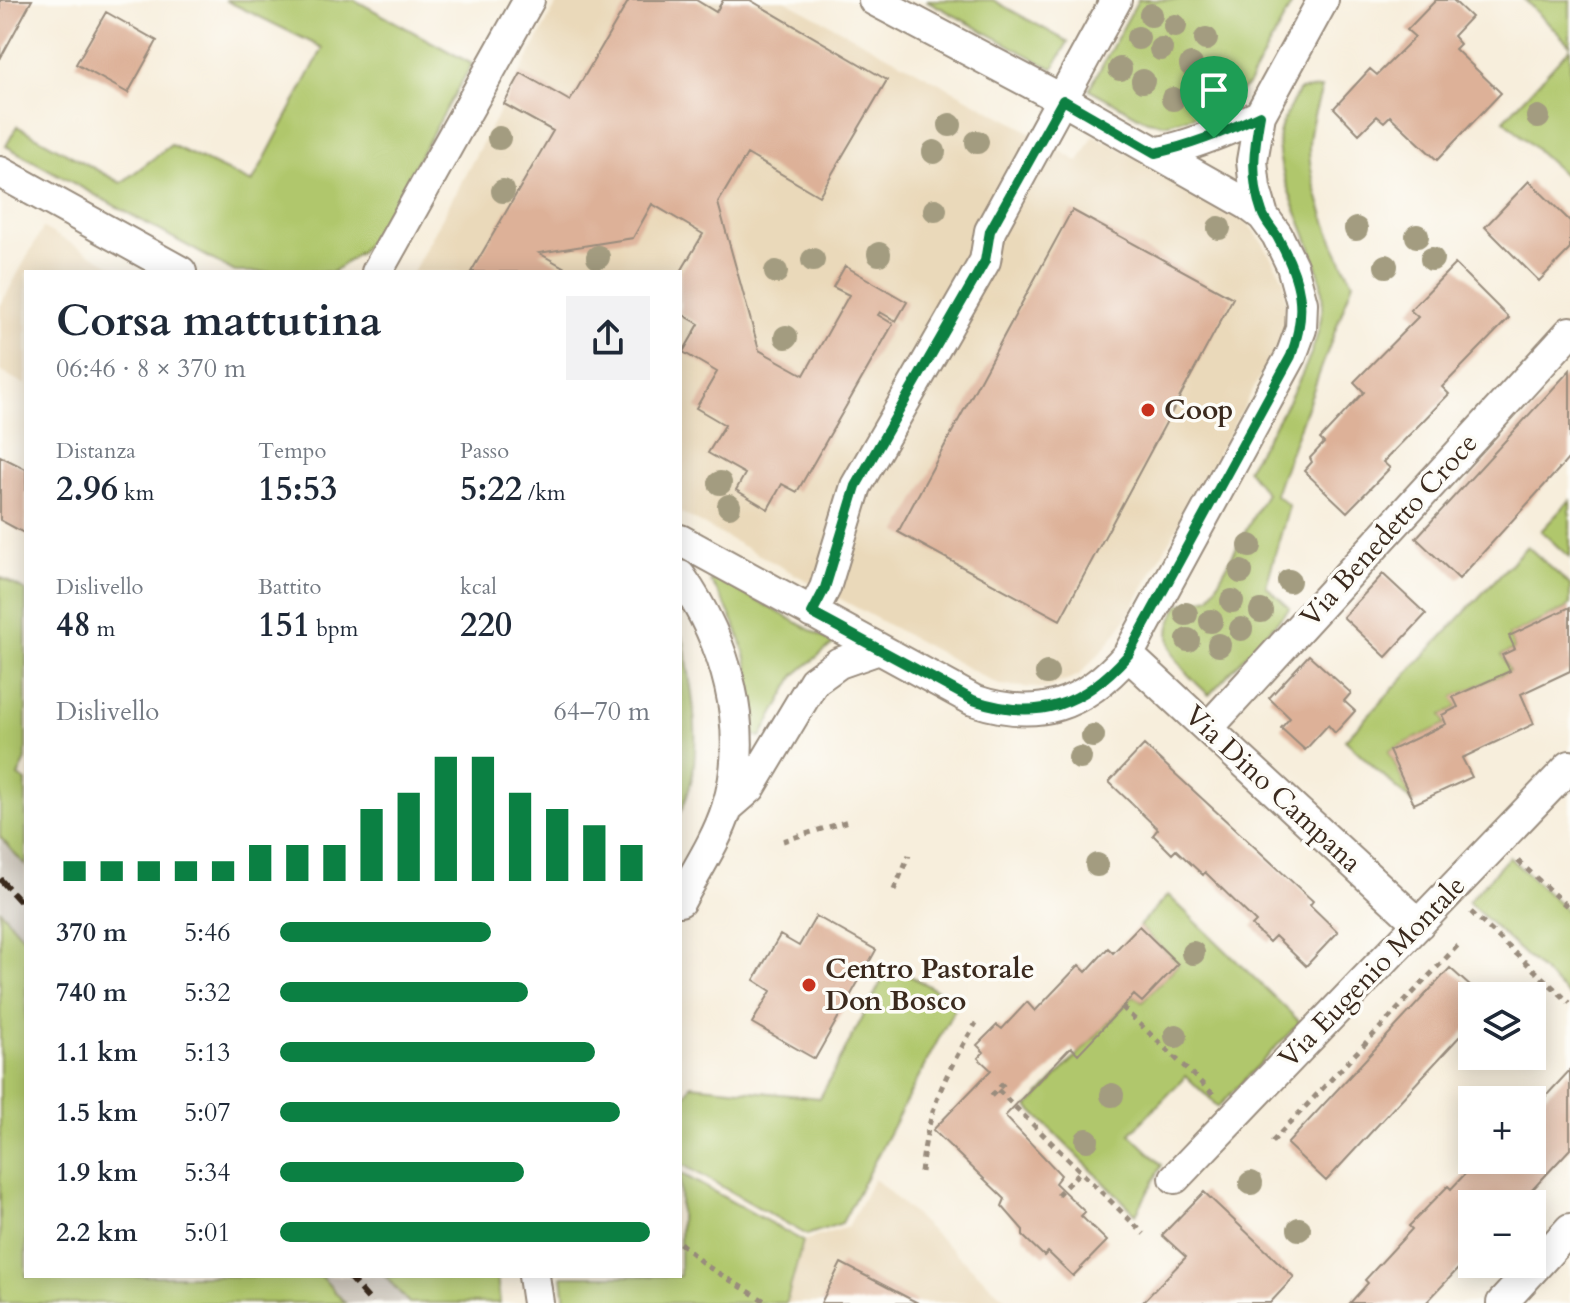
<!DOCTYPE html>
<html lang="it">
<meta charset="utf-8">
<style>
body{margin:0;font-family:Cardo,serif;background:#f2f2f3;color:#1f2937;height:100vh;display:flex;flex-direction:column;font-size:30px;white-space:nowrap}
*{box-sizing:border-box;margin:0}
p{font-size:26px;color:#747a83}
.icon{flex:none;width:44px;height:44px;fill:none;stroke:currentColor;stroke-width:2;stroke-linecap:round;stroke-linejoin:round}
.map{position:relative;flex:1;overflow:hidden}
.details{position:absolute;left:24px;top:270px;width:658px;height:1008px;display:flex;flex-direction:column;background:#fff;border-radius:0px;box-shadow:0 4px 20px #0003}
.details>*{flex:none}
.tools{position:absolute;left:1458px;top:982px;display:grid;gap:16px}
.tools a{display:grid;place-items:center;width:88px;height:88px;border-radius:0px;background:#fff;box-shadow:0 4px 20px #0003;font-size:40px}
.pin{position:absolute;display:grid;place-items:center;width:68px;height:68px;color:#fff;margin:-82px -34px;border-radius:50% 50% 50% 0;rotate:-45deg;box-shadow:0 0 8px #0007}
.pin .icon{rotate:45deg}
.round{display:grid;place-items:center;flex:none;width:84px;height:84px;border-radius:0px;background:#f2f2f3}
.head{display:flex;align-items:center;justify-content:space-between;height:136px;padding:0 32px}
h1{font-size:44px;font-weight:700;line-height:60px}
.stats{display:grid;grid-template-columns:repeat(3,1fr);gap:12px;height:136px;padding:8px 32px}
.stats div{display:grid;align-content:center}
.stats b{font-size:34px;font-weight:700}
.stats small{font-size:22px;font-weight:400}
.stats p{font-size:22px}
.chart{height:224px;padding:16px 32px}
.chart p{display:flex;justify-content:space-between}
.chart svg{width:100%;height:144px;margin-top:8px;stroke:#0b8043;stroke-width:6}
ul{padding:0 32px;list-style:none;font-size:26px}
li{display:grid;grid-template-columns:128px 96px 1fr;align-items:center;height:60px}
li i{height:20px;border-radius:10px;background:#0b8043}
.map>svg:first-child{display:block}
.built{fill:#ead9ba}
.industrial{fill:#cac3b8}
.green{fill:#b0c76c;stroke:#767845;stroke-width:2}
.building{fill:#ddb198}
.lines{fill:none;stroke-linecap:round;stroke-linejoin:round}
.street-casing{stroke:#998c7d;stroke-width:34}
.path{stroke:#998c7d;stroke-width:5;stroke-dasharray:6 6;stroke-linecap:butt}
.street{stroke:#fff;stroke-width:30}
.rail{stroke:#3b2a1e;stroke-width:6;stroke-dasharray:12 6;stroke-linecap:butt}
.tree{fill:#a39c80}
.route-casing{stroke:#fff;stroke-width:16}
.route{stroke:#0b8043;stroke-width:10}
.poi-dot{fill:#c8321e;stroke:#fdfcf7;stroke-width:3}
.labels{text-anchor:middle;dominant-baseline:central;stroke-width:7;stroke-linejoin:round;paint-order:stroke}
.poi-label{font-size:28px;font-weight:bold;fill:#3b2a1e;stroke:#fdfcf7;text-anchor:start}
.street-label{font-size:28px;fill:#3b2a1e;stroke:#fdfcf7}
</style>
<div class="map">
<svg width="1570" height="1303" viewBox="0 0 1570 1303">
<rect width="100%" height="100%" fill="#fdfcf7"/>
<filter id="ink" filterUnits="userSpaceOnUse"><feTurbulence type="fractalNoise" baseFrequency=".0125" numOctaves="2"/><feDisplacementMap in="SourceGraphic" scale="16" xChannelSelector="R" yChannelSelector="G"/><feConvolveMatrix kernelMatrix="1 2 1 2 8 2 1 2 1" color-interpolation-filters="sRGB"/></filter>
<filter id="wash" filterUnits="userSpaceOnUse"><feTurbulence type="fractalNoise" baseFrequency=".006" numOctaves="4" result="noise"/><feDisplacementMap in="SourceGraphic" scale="32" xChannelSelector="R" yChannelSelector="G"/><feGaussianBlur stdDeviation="1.8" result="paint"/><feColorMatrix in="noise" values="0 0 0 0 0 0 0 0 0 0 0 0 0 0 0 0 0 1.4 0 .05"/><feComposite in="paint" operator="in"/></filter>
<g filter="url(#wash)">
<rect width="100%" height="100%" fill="#f7eedc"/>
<path class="built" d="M559 0H785L1023 128 1079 162 1094 135 1240 213 1263 243 1284 280 1286 310 1282 337 1128 616 1105 648 1079 675 1045 689 999 685 680 512V272H413Z
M43 228 124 272H26V385L0 371V306Z
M874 1178 1010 1303H786L803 1241 848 1227Z"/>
<path class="industrial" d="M0 837 26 866V940L0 910Z
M321 1276H385L409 1303H345Z"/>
<path class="green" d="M225 0H355L472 64 378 230 360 252 333 272H235L6 146 17 126 121 183 171 145 252 183 323 48Z
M926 0H993L1068 42 1053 69Z
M1138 0H1294L1247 86 1230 101 1210 112 1165 124 1147 121 1089 89Z
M1525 0H1570V45Z
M1570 48V180L1504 120Z
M1322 88C1316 108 1309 127 1309 148 1309 183 1335 252 1353 282L1275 494 1289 506 1266 586 1290 608 1209 695C1180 668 1154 644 1179 605L1210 597 1266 493 1247 469C1274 426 1317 361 1322 311 1329 255 1272 186 1279 134 1282 118 1292 104 1299 90Z
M1570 500V558L1541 531Z
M1527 546 1570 585V604L1565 609 1509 636 1515 649 1502 655 1510 671 1454 697 1458 707 1442 715 1446 724 1389 751 1414 804 1345 740Z
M0 577 26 591V760L18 776 26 781V866L0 837Z
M716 578 834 643 795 675 761 737 752 735C758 681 741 624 710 581Z
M680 633 684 642C693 697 706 761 680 813Z
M1509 857 1570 914V997L1468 902Z
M1168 895 1300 1022 1218 1107 1186 1076 1130 1134 1162 1165 1136 1214 1028 1107 1134 995 1142 1002 1178 964 1139 926Z
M0 910 26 940V1276H321L345 1303H0Z
M890 965 958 1002 842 1223 807 1235 680 1163V1105L691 1085 820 1098Z
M680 1173 803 1241 786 1303H565L562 1276H680Z
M385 1276H497L500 1303H409Z"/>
<g id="blocks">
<path class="building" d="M0 0H32L0 59Z
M629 0H696L716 12 723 0H750L887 80 819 196 747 154 718 203 759 350 804 375 849 295 833 287 845 266 907 302 896 321 880 312 878 315 893 324 797 492 782 484 768 509 736 490 745 474 708 453 725 425 696 408 717 372 683 352 699 324 680 313V273L703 234 652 204 633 238 539 253 572 272H471L553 131 504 104 521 73 570 101Z
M1436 0H1453L1471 17 1453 36 1460 44 1455 49 1501 93 1437 160 1390 116 1384 122 1377 116 1359 134 1334 108 1370 69 1377 75 1415 37 1407 30Z
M106 12 157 41 128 93 76 64Z
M1529 181 1570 221V249L1539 281 1485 227Z
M1072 210 1233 298 1060 620 898 532Z
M1455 264 1509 318 1442 387 1449 394 1383 462 1390 468 1347 512 1304 471 1312 462 1310 458 1324 443 1320 439 1364 392 1354 382 1418 317 1410 310Z
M1570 370V457L1459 579 1416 538Z
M0 456 26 469V534L0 520Z
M1383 574 1426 614 1386 657 1343 617Z
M1570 607V671L1521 694 1534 724 1462 758 1472 777 1414 804 1389 751 1446 724 1442 715 1458 707 1453 697 1510 671 1502 655 1515 649 1509 636Z
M1309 655 1351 693 1344 701 1355 711 1335 733 1328 725 1305 750 1281 728 1290 718 1269 698Z
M1144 745 1313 901 1310 905 1338 932 1306 966 1275 936 1269 942 1252 926 1256 922 1205 872 1203 875 1176 850 1172 854 1153 835 1158 829 1109 782Z
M816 916 876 950 815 1059 752 1023 771 991 754 980 780 935 799 946Z
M1139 926 1178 964 1142 1002 1134 995 1078 1054 1071 1047 1005 1116 1061 1175 1055 1183 1085 1212 1081 1216 1107 1241 1073 1276 1048 1252 1044 1256 1023 1236V1230L1002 1206 1005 1199 933 1130 991 1070 978 1058 984 1052 977 1045 997 1025 1002 1029 1027 1002 1035 1011 1079 965 1086 972 1108 948 1113 953Z
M1450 968 1472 988V1023L1326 1181 1287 1144Z
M1570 1070V1149L1519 1204H1472V1254L1426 1303H1350L1368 1283 1365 1280 1412 1229 1409 1226 1448 1186 1451 1189 1478 1160H1532V1111Z
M1204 1192 1294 1277 1270 1303H1142L1186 1257 1162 1235Z
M841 1263 918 1303H821Z"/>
</g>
</g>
<g filter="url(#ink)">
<use href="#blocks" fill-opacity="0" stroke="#998c7d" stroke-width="2"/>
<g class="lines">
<g class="street-casing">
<path id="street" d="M874 0 1063 100 1247 204 1263 216
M1155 153C1193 145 1225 132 1260 115
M0 172 181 272
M377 272 529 0
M680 540 973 700C1038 722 1083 706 1128 655L1291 356 1301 329 1302 303 1292 266 1277 235 1263 216 1255 188 1252 161 1260 115 1323 0
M680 576C726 641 752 729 727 808 717 840 696 871 680 901
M812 613 825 588 856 486 985 261 990 231 1116 0
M1128 655 1419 924
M1208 728 1570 332
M727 808 750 788 814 681 839 663 879 649
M1175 1178 1570 766
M534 1276 538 1303
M1502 1303 1570 1229"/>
</g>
<path class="path" d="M783 841 848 821
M1518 861 1570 909
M894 890 909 855
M1471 912 1570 1003
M1122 1007 1214 1095
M998 1090 1144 1234
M991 1096 1004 1083
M1272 1142 1461 942
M921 1172C928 1109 944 1076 976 1023
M1057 1195 1081 1171
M680 1243 705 1265 768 1303"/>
<use href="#street" class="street"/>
<path class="rail" d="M0 879 26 908
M348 1276 372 1303"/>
</g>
<g class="tree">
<circle cx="1151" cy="15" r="12"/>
<circle cx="1175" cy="26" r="12"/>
<circle cx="1138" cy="38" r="12"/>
<circle cx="1206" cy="39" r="12"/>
<circle cx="1161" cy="49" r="12"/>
<circle cx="1191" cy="65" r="12"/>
<circle cx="1120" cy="69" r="12"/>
<circle cx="1143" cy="81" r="12"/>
<circle cx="1173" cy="99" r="12"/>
<circle cx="1538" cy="117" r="12"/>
<circle cx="950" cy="125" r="12"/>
<circle cx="499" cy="138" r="12"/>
<circle cx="977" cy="142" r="12"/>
<circle cx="934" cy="152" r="12"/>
<circle cx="503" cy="191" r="12"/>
<circle cx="935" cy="210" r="12"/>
<circle cx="1219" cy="228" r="12"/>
<circle cx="1356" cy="229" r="12"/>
<circle cx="1417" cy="236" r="12"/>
<circle cx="879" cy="254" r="12"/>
<circle cx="598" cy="257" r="12"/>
<circle cx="1432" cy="259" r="12"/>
<circle cx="813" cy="260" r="12"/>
<circle cx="1386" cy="266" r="12"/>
<circle cx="776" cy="272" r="12"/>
<circle cx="786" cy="337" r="12"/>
<circle cx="720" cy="483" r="12"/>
<circle cx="729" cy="506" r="12"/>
<circle cx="1250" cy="546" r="12"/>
<circle cx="1241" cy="572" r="12"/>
<circle cx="1289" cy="581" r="12"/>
<circle cx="1232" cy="601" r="12"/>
<circle cx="1261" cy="611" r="12"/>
<circle cx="1186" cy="614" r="12"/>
<circle cx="1211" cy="621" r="12"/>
<circle cx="1241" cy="629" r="12"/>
<circle cx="1188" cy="640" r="12"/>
<circle cx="1219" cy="645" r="12"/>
<circle cx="1047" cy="673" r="12"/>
<circle cx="1093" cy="736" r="12"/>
<circle cx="1080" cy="758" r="12"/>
<circle cx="1097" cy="865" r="12"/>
<circle cx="1193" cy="953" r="12"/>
<circle cx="1176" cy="1036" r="12"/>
<circle cx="1112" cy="1095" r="12"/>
<circle cx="1087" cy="1140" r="12"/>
<circle cx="1251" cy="1183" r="12"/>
<circle cx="1299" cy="1229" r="12"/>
</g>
</g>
<g class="lines" filter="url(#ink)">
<g class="route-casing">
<path id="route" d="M1063 100 1155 153C1193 145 1225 132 1260 115 1254 149 1250 178 1262 212 1265 222 1273 229 1278 238 1301 280 1308 310 1291 356L1128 655C1083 706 1038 722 973 700L812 613 825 588 856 486 985 261 990 231Z"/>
</g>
<use href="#route" class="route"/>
</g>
<g class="poi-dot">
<circle cx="1148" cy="410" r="8"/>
<circle cx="809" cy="985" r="8"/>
</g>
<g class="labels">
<g class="poi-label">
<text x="1164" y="410">Coop</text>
<text x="825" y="969">Centro Pastorale<tspan x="825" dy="32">Don Bosco</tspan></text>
</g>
<g class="street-label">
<text transform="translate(1389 530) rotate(-48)">Via Benedetto Croce</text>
<text transform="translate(1273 789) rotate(43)">Via Dino Campana</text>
<text transform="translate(1372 972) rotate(-46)">Via Eugenio Montale</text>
</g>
</g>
</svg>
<div class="tools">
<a><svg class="icon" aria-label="layers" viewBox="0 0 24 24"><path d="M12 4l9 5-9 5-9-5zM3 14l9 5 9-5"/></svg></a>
<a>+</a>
<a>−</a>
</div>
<div class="pin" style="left:1214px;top:138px;background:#1e9e55"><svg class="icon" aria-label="arrive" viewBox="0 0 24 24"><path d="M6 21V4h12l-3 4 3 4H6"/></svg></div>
<section class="details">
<div class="head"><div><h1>Corsa mattutina</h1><p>06:46 · 8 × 370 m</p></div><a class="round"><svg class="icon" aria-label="share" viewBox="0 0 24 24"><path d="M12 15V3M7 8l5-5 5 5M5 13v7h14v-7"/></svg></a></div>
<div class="stats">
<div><p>Distanza</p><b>2.96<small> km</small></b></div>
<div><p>Tempo</p><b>15:53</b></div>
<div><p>Passo</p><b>5:22<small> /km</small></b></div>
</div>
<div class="stats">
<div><p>Dislivello</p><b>48<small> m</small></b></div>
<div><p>Battito</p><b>151<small> bpm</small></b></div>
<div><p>kcal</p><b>220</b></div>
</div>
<div class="chart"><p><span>Dislivello</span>64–70 m</p>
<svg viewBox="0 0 160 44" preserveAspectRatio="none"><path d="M5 44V38M15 44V38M25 44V38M35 44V38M45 44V38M55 44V33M65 44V33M75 44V33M85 44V22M95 44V17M105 44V6M115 44V6M125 44V17M135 44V22M145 44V27M155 44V33"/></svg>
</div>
<ul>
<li><b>370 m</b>5:46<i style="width:57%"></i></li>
<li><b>740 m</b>5:32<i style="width:67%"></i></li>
<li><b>1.1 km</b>5:13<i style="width:85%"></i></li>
<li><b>1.5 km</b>5:07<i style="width:92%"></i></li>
<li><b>1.9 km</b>5:34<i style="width:66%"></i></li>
<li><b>2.2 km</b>5:01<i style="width:100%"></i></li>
</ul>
</section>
</div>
